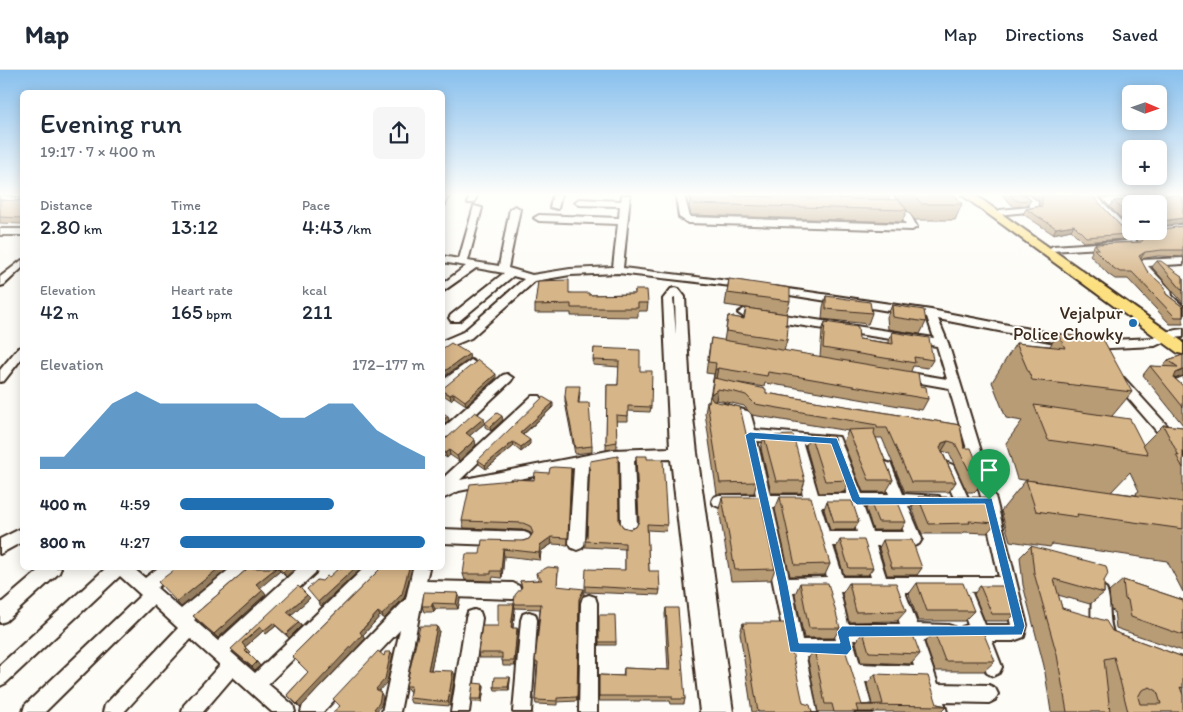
<!DOCTYPE html>
<meta charset="utf-8">
<style>
body{margin:0;font-family:Itim,sans-serif;background:#f6f6f7;color:#1f2937;height:100vh;display:flex;flex-direction:column;font-size:19px;white-space:nowrap}
*{box-sizing:border-box;margin:0}
p{font-size:16px;color:#747a83}
.icon{flex:none;width:28px;height:28px;fill:none;stroke:currentColor;stroke-width:2;stroke-linecap:round;stroke-linejoin:round}
.map{position:relative;flex:1;overflow:hidden}
.panel{position:absolute;left:20px;top:20px;width:425px;height:480px;display:flex;flex-direction:column;background:#fff;border-radius:8px;box-shadow:0 2px 12px #0003}
.panel>*{flex:none}
.needle{width:32px;rotate:92deg}
.buttons{position:absolute;left:1122px;top:15px;display:grid;gap:10px}
.buttons a{display:grid;place-items:center;width:45px;height:45px;border-radius:8px;background:#fff;box-shadow:0 2px 12px #0003;font-size:25px}
.pin{position:absolute;display:grid;place-items:center;width:42px;height:42px;color:#fff;margin:-51px -21px;border-radius:50% 50% 50% 0;rotate:-45deg;box-shadow:0 0 5px #0007}
.pin .icon{rotate:45deg}
.round{display:grid;place-items:center;flex:none;width:52px;height:52px;border-radius:8px;background:#f6f6f7}
.summary{display:flex;align-items:center;justify-content:space-between;height:85px;padding:0 20px}
h1{font-size:28px;font-weight:600;line-height:38px}
.figures{display:grid;grid-template-columns:repeat(3,1fr);gap:8px;height:85px;padding:5px 20px}
.figures div{display:grid;align-content:center}
.figures b{font-size:21px;font-weight:600}
.figures small{font-size:14px;font-weight:400}
.figures p{font-size:14px}
.chart{height:140px;padding:10px 20px}
.chart p{display:flex;justify-content:space-between}
.chart svg{width:100%;height:90px;margin-top:5px;fill:#1f6fb2;opacity:.7}
ul{padding:0 20px;list-style:none;font-size:16px}
li{display:grid;grid-template-columns:80px 60px 1fr;align-items:center;height:38px}
li i{height:12px;border-radius:6px;background:#1f6fb2}
header{display:flex;align-items:center;gap:30px;box-sizing:border-box;height:70px;padding:0 25px;background:#fff;border-bottom:1px solid #e0e1e3}
header strong{font-size:24px}
nav{display:flex;gap:28px;margin-inline-start:auto;font-size:18px}
.map>svg:first-child{display:block}
.lines{fill:none;stroke-linecap:round;stroke-linejoin:round}
.minor-casing{stroke:#3b2a1e;stroke-width:4}
.major-casing{stroke:#3b2a1e;stroke-width:4}
.minor{fill:#fdfcf7;fill-rule:evenodd}
.major{fill:#fce080;fill-rule:evenodd}
.wall{fill:#b89c76;stroke:#3b2a1e;fill-rule:evenodd}
.shaded-wall{fill:#967f60;stroke:#3b2a1e}
.building{fill:#d6b589;stroke:#3b2a1e;fill-rule:evenodd}
.route{fill:#1f6fb2;stroke:#fff;fill-rule:evenodd}
.poi-dot{fill:#1f6fb2;stroke:#fdfcf7;stroke-width:2}
.labels{text-anchor:middle;dominant-baseline:central;stroke-width:4;stroke-linejoin:round;paint-order:stroke}
.poi-label{font-size:18px;fill:#3b2a1e;stroke:#fdfcf7;text-anchor:end}
</style>
<header>
<strong>Map</strong>
<nav><a>Map</a><a>Directions</a><a>Saved</a></nav>
</header>
<div class="map">
<svg width="1183" height="642" viewBox="0 0 1183 642">
<rect width="100%" height="100%" fill="#fdfcf7"/>
<filter id="ink" filterUnits="userSpaceOnUse"><feTurbulence type="fractalNoise" baseFrequency=".02" numOctaves="2"/><feDisplacementMap in="SourceGraphic" scale="10" xChannelSelector="R" yChannelSelector="G"/><feConvolveMatrix kernelMatrix="1 2 1 2 8 2 1 2 1" color-interpolation-filters="sRGB"/></filter>
<g filter="url(#ink)">
<g class="lines">
<g class="minor-casing">
<path id="minor" d="M0 125 22 129V135L0 129Z
M442 125H449L445 134 442 135Z
M469 125H477L474 133H468Z
M553 125H561L558 139 550 137Z
M622 125H630L623 198 745 213 749 214V218L618 203 570 205 535 211 471 268 442 280V271L463 262 524 209 513 206 459 251H451L449 248 451 245 504 203 476 198 442 222V214L466 196 442 192V186L459 189 474 136 482 138 468 191 499 196 510 139 515 136 520 139 508 198 532 205 570 199 613 197 618 154 539 151 534 148 539 145 619 148 620 136 579 135 575 132 579 129 621 131Z
M676 125H684L690 147 906 154 884 125H892L911 146 917 157 912 160 688 153 679 147Z
M1020 125H1029L1038 132 1037 141 997 145 995 143 1000 140 1030 137V135Z
M1087 125H1096L1130 160 1138 174 1136 176 1050 181 1048 179 1053 176 1127 171 1123 163Z
M1130 125H1139L1150 134H1140Z
M0 159H22V165H0Z
M1183 188V194L1148 196 1171 220 1172 226 1183 236V246L1179 244 1162 229V223L1144 206 1136 193 1141 190Z
M22 190V198L4 215 0 216V207Z
M775 217 931 240 1070 267 1076 271 1070 275 938 249 948 273 996 430 1027 555 1024 567 1013 571H992L1002 597 999 603 993 606 987 603 974 571 962 569 959 563 962 557 968 555 958 528 963 522H905L917 554 948 555 954 557 957 563 954 569 948 571H923L938 614 989 615 995 618 998 624 995 630 989 633 944 632 947 642H929L920 614 865 612 873 642H855L840 587H806L817 642H799L758 437H719L714 435 712 431 714 427 719 425H756L739 348 719 342 718 339 719 336 724 334 750 342 755 360 839 367 862 424H889L879 398 881 394 886 392 891 394 903 424 939 426 941 430 939 434 908 436 922 469 919 474 914 476H876L886 507H999L982 430 949 318 904 310 898 306 904 302 947 309 937 276 744 247 738 243 744 239 934 268 927 247 771 222V218ZM757 371 790 373 803 425H770ZM803 374 829 376 847 424H818ZM849 436 857 462H829L821 437ZM863 436H894L904 462H872ZM773 437H807L827 507 789 508ZM833 476H861L871 507H843ZM1003 521 1011 555H985L972 523 969 522ZM793 522H824L836 570H802ZM840 522H893L891 526 900 554H848ZM853 570 906 571 914 596 860 594Z
M675 218 679 219 685 227 690 321 697 383 733 642H700L671 389 634 390 637 457 634 462 629 463 624 462 621 457 620 390 588 396 585 473 582 478 577 480 572 478 569 473 574 398 459 421 442 429V409L532 326H540L542 329 540 332 460 410 613 380 670 378 663 229 671 219ZM675 228 676 265 673 229Z
M1183 259V267L1172 268 1155 276 1090 279 1084 275 1090 271 1153 268 1165 262Z
M22 277V288L4 311 0 312V300L18 278Z
M471 290 477 294 475 297 442 322V311Z
M507 304 513 308 511 311 447 371 442 372V359L503 305Z
M1120 307 1124 308 1183 373V387L1178 386 1116 314 1114 311 1116 308Z
M1183 307V327L1179 325 1168 315 1170 312Z
M948 393 953 395 955 399 969 430 967 434 962 436 957 434 955 430 941 399 943 395Z
M22 458V472L0 484V469Z
M442 459 524 462 529 464 532 469 529 474 524 476 442 473Z
M42 498H61L59 503 6 551 0 553V534Z
M106 498H133L145 508 158 498H177L175 503 157 518 181 539 231 498H250L248 503 194 550 218 571 298 498H317L315 503 231 582 255 603 364 498H382L380 503 268 614 293 635 295 642H272L233 607 203 642H182L184 635 220 595 191 569 124 642H103L105 635 178 558 153 535 45 642H23L25 635 141 525 120 506 6 613 0 616V595Z
M413 498H429L426 511 513 513 519 516 521 521 519 526 513 529 423 526 400 642H382L400 560 323 642H301L303 635 406 529Z
M1100 515 1106 518C1112 532 1107 550 1114 565L1111 571 1105 573C1087 566 1092 540 1092 523L1094 518Z
M589 525 595 527 597 533V642H579L581 533 583 527Z
M474 540 480 542 482 548 469 642H451L466 548 468 542Z
M529 542 535 544 537 550 531 642H513L521 550 523 544Z"/>
</g>
<g class="major-casing">
<path id="major" d="M962 125H975L1183 272V284L1178 283Z"/>
</g>
<use href="#minor" class="minor"/>
<use href="#major" class="major"/>
</g>
<path class="wall" d="M22 125V154L0 153V130L19 131Z
M686 125H890L888 130H898L893 125H955L962 134 955 150H915L906 139 907 140 902 152 691 145 689 137 690 127H687Z
M1002 125H1025L1031 130 1028 135 1014 137Z
M1031 125H1092L1128 164 1124 169 1083 172 1071 160 1053 164 1023 144 1026 139 1039 136V131Z
M1098 125H1179L1183 127V154L1160 157 1164 159 1183 156V187L1158 186 1140 189 1147 201 1166 224 1183 237V254H1170L1128 209H1115L1108 204 1090 185 1092 182 1091 180 1095 174 1138 172 1133 161H1159L1131 134V159L1110 137 1114 131 1147 129 1145 126 1102 128Z
M1157 191 1183 207V233L1152 197Z
M729 209 790 231 786 244 725 235Z
M635 220 648 233 647 241H638V247L571 246V243H535V235L569 223 589 225 635 224Z
M826 226 872 243 868 254 822 249 823 237Z
M892 235 926 252 920 264 888 259 887 247Z
M746 238 786 256 787 270 784 281 820 287 822 261 825 252 859 269 889 273V271L892 262 933 290 928 298 913 296 911 301 928 329 922 340 791 317 765 313 764 317 739 313 766 323 960 355 964 378 984 409 977 419 974 422H967L949 383 942 381 956 412 949 422H905L882 368H876L893 410 886 422H863L843 372 848 361 752 345 744 336 732 333 716 330 715 331 757 412 754 423 717 424 705 343 707 332H709L714 304 706 303 709 280 711 268 724 271 728 246 743 249Z
M1058 264 1132 322 1112 346 1143 375 1163 355 1183 357V522L1167 491 1052 474 1050 477 1010 471 1001 441 1026 410 1080 418 1017 409 1006 373 1022 351 1006 348 992 312 1016 273 1050 276ZM1130 402 1139 421 1136 423 1137 425 1111 422Z
M594 278 640 301 651 337 650 342 628 341V351H616L617 378 606 380 607 315H618L619 297 593 295Z
M1183 285V306L1175 309 1183 316V355L1143 305 1150 296 1162 297 1168 290Z
M496 308 466 335 454 327 451 330 442 324V319Z
M580 322 579 333 592 376V382L575 384 565 332V326Z
M553 337 523 365 530 374 521 382 514 376 486 399 479 394 478 390Z
M503 350 491 361 485 357V353L469 366 476 375 459 391 450 385 447 388 442 385V369L485 353Z
M810 364 850 410 844 422 819 423 806 376Z
M764 366 805 411 801 423H771L761 378Z
M636 386 647 389 667 455 666 461 647 460 649 501 660 520 659 525 585 522V516L625 500V479L585 477V471L587 467 619 451 623 457 630 459 636 457 639 452 636 392Z
M572 405 568 475 552 474 541 481 540 490 504 486 502 508 493 507 492 511 465 510 463 504 480 484 529 469 532 465 531 463 524 460 464 458 462 451 510 410V409L534 410Z
M722 427 775 499 771 510 731 511 719 439Z
M780 427 830 494 825 505 790 506 775 439Z
M918 427 996 453 987 463 964 462 962 464H922L912 438Z
M827 431 859 452 854 460H830L824 439Z
M870 431 906 452 901 460H873L866 439Z
M840 470 873 498 868 505H844L836 478Z
M883 470 922 498 917 505H887L879 478Z
M1031 476 1104 511V523L1090 534 1058 525 1062 538 1112 561 1183 587V642H1051L1044 596 1023 515 1020 487Z
M247 498H296L286 507 280 501 260 517 266 524 218 568 193 546 246 500Z
M380 498H412L404 528 384 549 380 546 363 565 365 569 300 638 287 625 308 602 292 586 379 500Z
M558 502 557 516 584 524 579 533 577 631 557 632V635L536 634 535 630 537 596H536L535 592 540 539 515 538 514 534 522 518 520 511 539 510 537 508 536 503Z
M1123 510 1183 530V581L1116 558 1114 541 1111 540 1109 522Z
M800 513 840 558 834 568H804L795 524Z
M849 513 906 541 897 551 849 552 842 524Z
M917 513 974 541 964 551H918L909 524Z
M980 516 1015 544 1008 551H985L974 524Z
M458 523 460 529 458 539H435L434 542H424L422 536Z
M310 528 291 545 301 556 289 568 276 556 266 564 263 561 245 577 250 582 248 583 260 596 255 600 231 579Z
M514 534 515 539 513 558 518 563 515 596H503L502 588H479L478 583Z
M666 538 685 629 684 634H671L670 631H599V605L623 606 624 598 668 600 665 544Z
M599 545 616 572V575H599Z
M743 553 803 633 812 642H752L740 563Z
M439 561 431 600 455 605 450 636 411 633 409 628 410 621H409L406 616Z
M863 562 920 584 911 594 861 592 856 572Z
M934 562 995 591 984 601H935L925 572Z
M814 579 862 635 872 634 867 614 875 604 937 634 947 636 941 642H818L808 589Z
M510 607V610L509 620H495L494 617Z
M483 614 484 617 482 632H472L471 629Z"/>
<path class="shaded-wall" d="M1183 148V153L1159 157V154L1162 151Z
M1074 155 1071 160 1053 164 1056 158Z
M1145 182 1141 188 1134 193 1139 186Z
M469 284 470 289 442 308V303Z
M718 298 716 309 713 311 715 300Z
M1183 300V306L1168 311 1176 303Z
M496 304V308L466 335 465 331Z
M718 319 716 330 709 335 711 324Z
M454 323V327L451 330 450 325Z
M553 333V337L520 367V363Z
M448 346 449 350 442 357V351Z
M502 346 503 350 491 361 490 357Z
M484 348 485 353 467 368 466 363Z
M475 370 476 375 459 391 457 386Z
M530 370V374L521 382V377Z
M948 371 942 381 935 383 942 373Z
M513 372 514 376 486 399 485 395Z
M449 380 450 385 447 388 445 383Z
M571 398 572 405 568 475V468Z
M551 467 552 474 541 481 540 490 539 483 540 475Z
M503 479 504 486 502 508 501 501Z
M219 498H229L181 537 177 532Z
M276 498H277L280 501 260 518 256 514Z
M288 498H296L286 507 283 502Z
M355 498H362L321 536 318 532Z
M409 498H412L404 528 384 549 382 545Z
M584 519V524L579 533 577 631 579 529Z
M263 520 266 524 218 568 214 564Z
M458 523 460 529 458 539 456 534Z
M307 525 310 528 290 546 287 542Z
M432 533 435 539 434 542 432 536Z
M514 534 515 539 512 564 511 558Z
M378 542 380 546 363 565 365 569 300 638 297 634Z
M299 552 301 556 289 568 286 564Z
M273 553 276 556 266 564 263 561Z
M437 556 439 561 430 604 428 600Z
M260 557 263 561 245 577 242 573Z
M517 558 518 563 515 596 514 591Z
M391 582 393 585 387 612 378 622 376 619Z
M257 592 260 596 255 600 252 597Z
M453 601 455 605 450 636 448 632Z
M510 607V610L509 620 508 617Z
M483 614 484 617 482 632 481 629Z
M381 623 383 627 381 636 377 641V642H376L374 639Z"/>
<path class="building" d="M19 125H22V148L0 147V130L19 131Z
M690 125 899 130 907 140 693 134Z
M913 125H955L962 134H922Z
M1010 125H1025L1031 130 1017 131Z
M1041 125H1092L1128 164 1086 167 1074 155 1056 158 1026 139 1042 136V125Z
M1152 125H1179L1183 127V148L1162 151 1159 154V134H1131V148L1114 131 1146 129Z
M1159 156 1164 159 1183 156V180H1162L1145 182 1139 186 1147 201 1165 217 1166 224 1183 237V247H1175L1132 202H1120L1112 197 1094 179H1099L1095 174 1141 172 1144 169 1140 161H1159Z
M1157 191H1161L1183 207V221Z
M729 209 790 218V231L727 223Z
M569 210V223H589V225L635 224V220H647L648 233H638V238H571V234L535 235 538 211Z
M826 226 870 232 872 243 826 239Z
M892 235 924 240 926 252 893 247Z
M746 238 787 244 786 256H788L787 270 726 261 728 246 744 249Z
M825 252 858 257 859 269 893 274 892 262 929 268 933 290 914 287 915 293 823 278Z
M1058 264 1103 269 1132 322 1032 310 1016 273 1065 278Z
M711 268 918 303 920 316 926 317 928 329 795 306 768 302 767 306 718 298 715 300 716 293 708 292Z
M451 273 469 284 442 303V279Z
M594 278 640 280V301H652L651 337 628 336V346L616 345 617 372 606 374 607 315H618L619 291 593 290Z
M1183 285V300L1176 303 1174 308 1183 316V337L1150 296 1178 297 1168 290Z
M478 290 496 304 465 331 454 323 450 325 442 321V319Z
M714 308 766 319V323L960 355 964 378H971L984 409 981 410 982 412H975L955 373 948 371 942 373 940 378 956 412H911L887 358H877V355L755 334 746 325 735 322 718 319 711 324Z
M566 316H580L578 333H589L592 376 575 378 565 326Z
M710 326 713 331 740 337 757 412 720 413 707 332H709Z
M543 327 553 333 520 363 530 370 521 377 513 372 485 395 478 390Z
M1034 335 1130 349 1148 384 1048 370Z
M442 342 448 346 442 351Z
M475 342 484 348 466 363 475 370 457 386 449 380 445 383 442 381V369L447 368Z
M497 343 502 346 490 357 485 353Z
M1163 355 1183 357V398L1176 385 1179 386Z
M875 359 874 363 893 410H869L848 360Z
M810 364 833 366 850 410 825 411Z
M793 365 805 411H776L764 366Z
M618 386 619 451 623 457 630 459 636 457 639 451 636 386H647V389H663L667 455 647 454 649 501H659L660 520 585 516 586 499 625 500V473L585 471 587 467 590 391Z
M554 397 571 398 568 468 551 467 540 475 539 483 503 479 501 501H491V504H463L466 484H480L482 470 523 471 529 469 533 463 530 456 523 453 462 451 470 414 512 410 510 409 534 410 535 402 549 403 550 398Z
M1026 410 1183 432V459L1077 444 1078 447 1036 441Z
M722 427H760L775 499 735 500Z
M780 427H811L830 494 795 495Z
M918 427H988L996 453 969 451 970 453 929 454Z
M897 430 906 452H878L870 431Z
M827 431H852L859 452H834Z
M840 470H864L873 498H849Z
M883 470H912L922 498H892Z
M1031 476 1106 496 1108 504 1104 511V523L1054 509 1062 538 1106 551 1112 561 1183 587V618L1180 617 1183 625V642H1128L1114 587 1104 589 1110 642H1067L1057 585 1034 503ZM1150 617 1157 621 1161 634H1140L1138 627 1142 620Z
M548 497 558 498 557 516 584 519 579 529 577 627 557 628V631L535 630 538 592H535L541 534H514L515 525 522 517 520 511 542 510 536 503Z
M174 498H219L177 532 158 512 174 500Z
M247 498H276L256 514 263 520 214 564 193 546 246 500Z
M278 498H288L283 502Z
M339 498H355L318 532 307 519 317 510 322 511 327 506 329 507Z
M380 498H409L402 524 382 545 378 542 360 562 362 565 297 634 287 625 308 602 292 586 379 500Z
M1123 510 1183 530V565L1131 547 1128 530 1125 529Z
M800 513H828L840 558H809Z
M849 513H896L906 541 856 542Z
M917 513H963L974 541H927Z
M298 516 307 525 287 542 299 552 286 564 273 553 263 561 260 557 242 573 246 578 245 580 257 592 252 597 231 579Z
M980 516H1009L1015 544H992Z
M424 522 458 523 456 534 432 533V536H422Z
M498 534H514L511 558H517L514 591H502V583H478L482 556H498Z
M666 538H678L685 629H672V626H599V605L624 606V598L670 600Z
M599 545H615L616 572H599Z
M743 553H786L803 633 810 635 812 642H758Z
M420 556H437L428 600 453 601 448 632 409 628 411 616H406Z
M863 562H912L920 584 869 582Z
M934 562H983L995 591H945Z
M814 579H845L862 635 883 634 875 604 928 606 937 634 947 636 856 635 858 642H834L832 634H825Z
M378 581 384 586 385 582H391L385 609 376 619 381 623 379 633 374 639 377 641 376 642H333L340 636 333 629Z
M495 607H510L508 617H494Z
M473 613 483 614 481 629H471Z"/>
</g>
<linearGradient id="sky" x2="0" y2="1"><stop stop-color="#87bfed"/><stop offset="0.58" stop-color="#fefefb"/><stop offset="1" stop-color="#fefefb" stop-opacity="0"/></linearGradient>
<rect width="1183" height="214" fill="url(#sky)"/>
<path class="route" d="M750 362 837 368 860 427 992 428 1025 556 1022 565 849 567 852 579 847 585 790 582 778 515 745 365ZM755 369 831 374 852 431 857 435 985 434 1014 556H842L837 562 840 573H799L788 515Z"/>
<circle class="poi-dot" cx="1133" cy="253" r="5"/>
<g class="labels">
<g class="poi-label">
<text x="1123" y="243">Vejalpur<tspan x="1123" dy="21">Police Chowky</tspan></text>
</g>
</g>
</svg>
<div class="buttons">
<a><svg class="needle" viewBox="-14 -14 28 28"><path d="M0-13l5 13h-10z" fill="#e53935"/><path d="M0 13l5-13h-10z" fill="#747a83"/></svg></a>
<a>+</a>
<a>−</a>
</div>
<div class="pin" style="left:989px;top:430px;background:#1e9e55"><svg class="icon" aria-label="arrive" viewBox="0 0 24 24"><path d="M6 21V4h12l-3 4 3 4H6"/></svg></div>
<section class="panel">
<div class="summary"><div><h1>Evening run</h1><p>19:17 · 7 × 400 m</p></div><a class="round"><svg class="icon" aria-label="share" viewBox="0 0 24 24"><path d="M12 15V3M7 8l5-5 5 5M5 13v7h14v-7"/></svg></a></div>
<div class="figures">
<div><p>Distance</p><b>2.80<small> km</small></b></div>
<div><p>Time</p><b>13:12</b></div>
<div><p>Pace</p><b>4:43<small> /km</small></b></div>
</div>
<div class="figures">
<div><p>Elevation</p><b>42<small> m</small></b></div>
<div><p>Heart rate</p><b>165<small> bpm</small></b></div>
<div><p>kcal</p><b>211</b></div>
</div>
<div class="chart"><p><span>Elevation</span>172–177 m</p>
<svg viewBox="0 0 160 44" preserveAspectRatio="none"><path d="M0 44V38L10 38L20 25L30 12L40 6L50 12L60 12L70 12L80 12L90 12L100 19L110 19L120 12L130 12L140 25L150 32L160 38V44z"/></svg>
</div>
<ul>
<li><b>400 m</b>4:59<i style="width:63%"></i></li>
<li><b>800 m</b>4:27<i style="width:100%"></i></li>
</ul>
</section>
</div>
